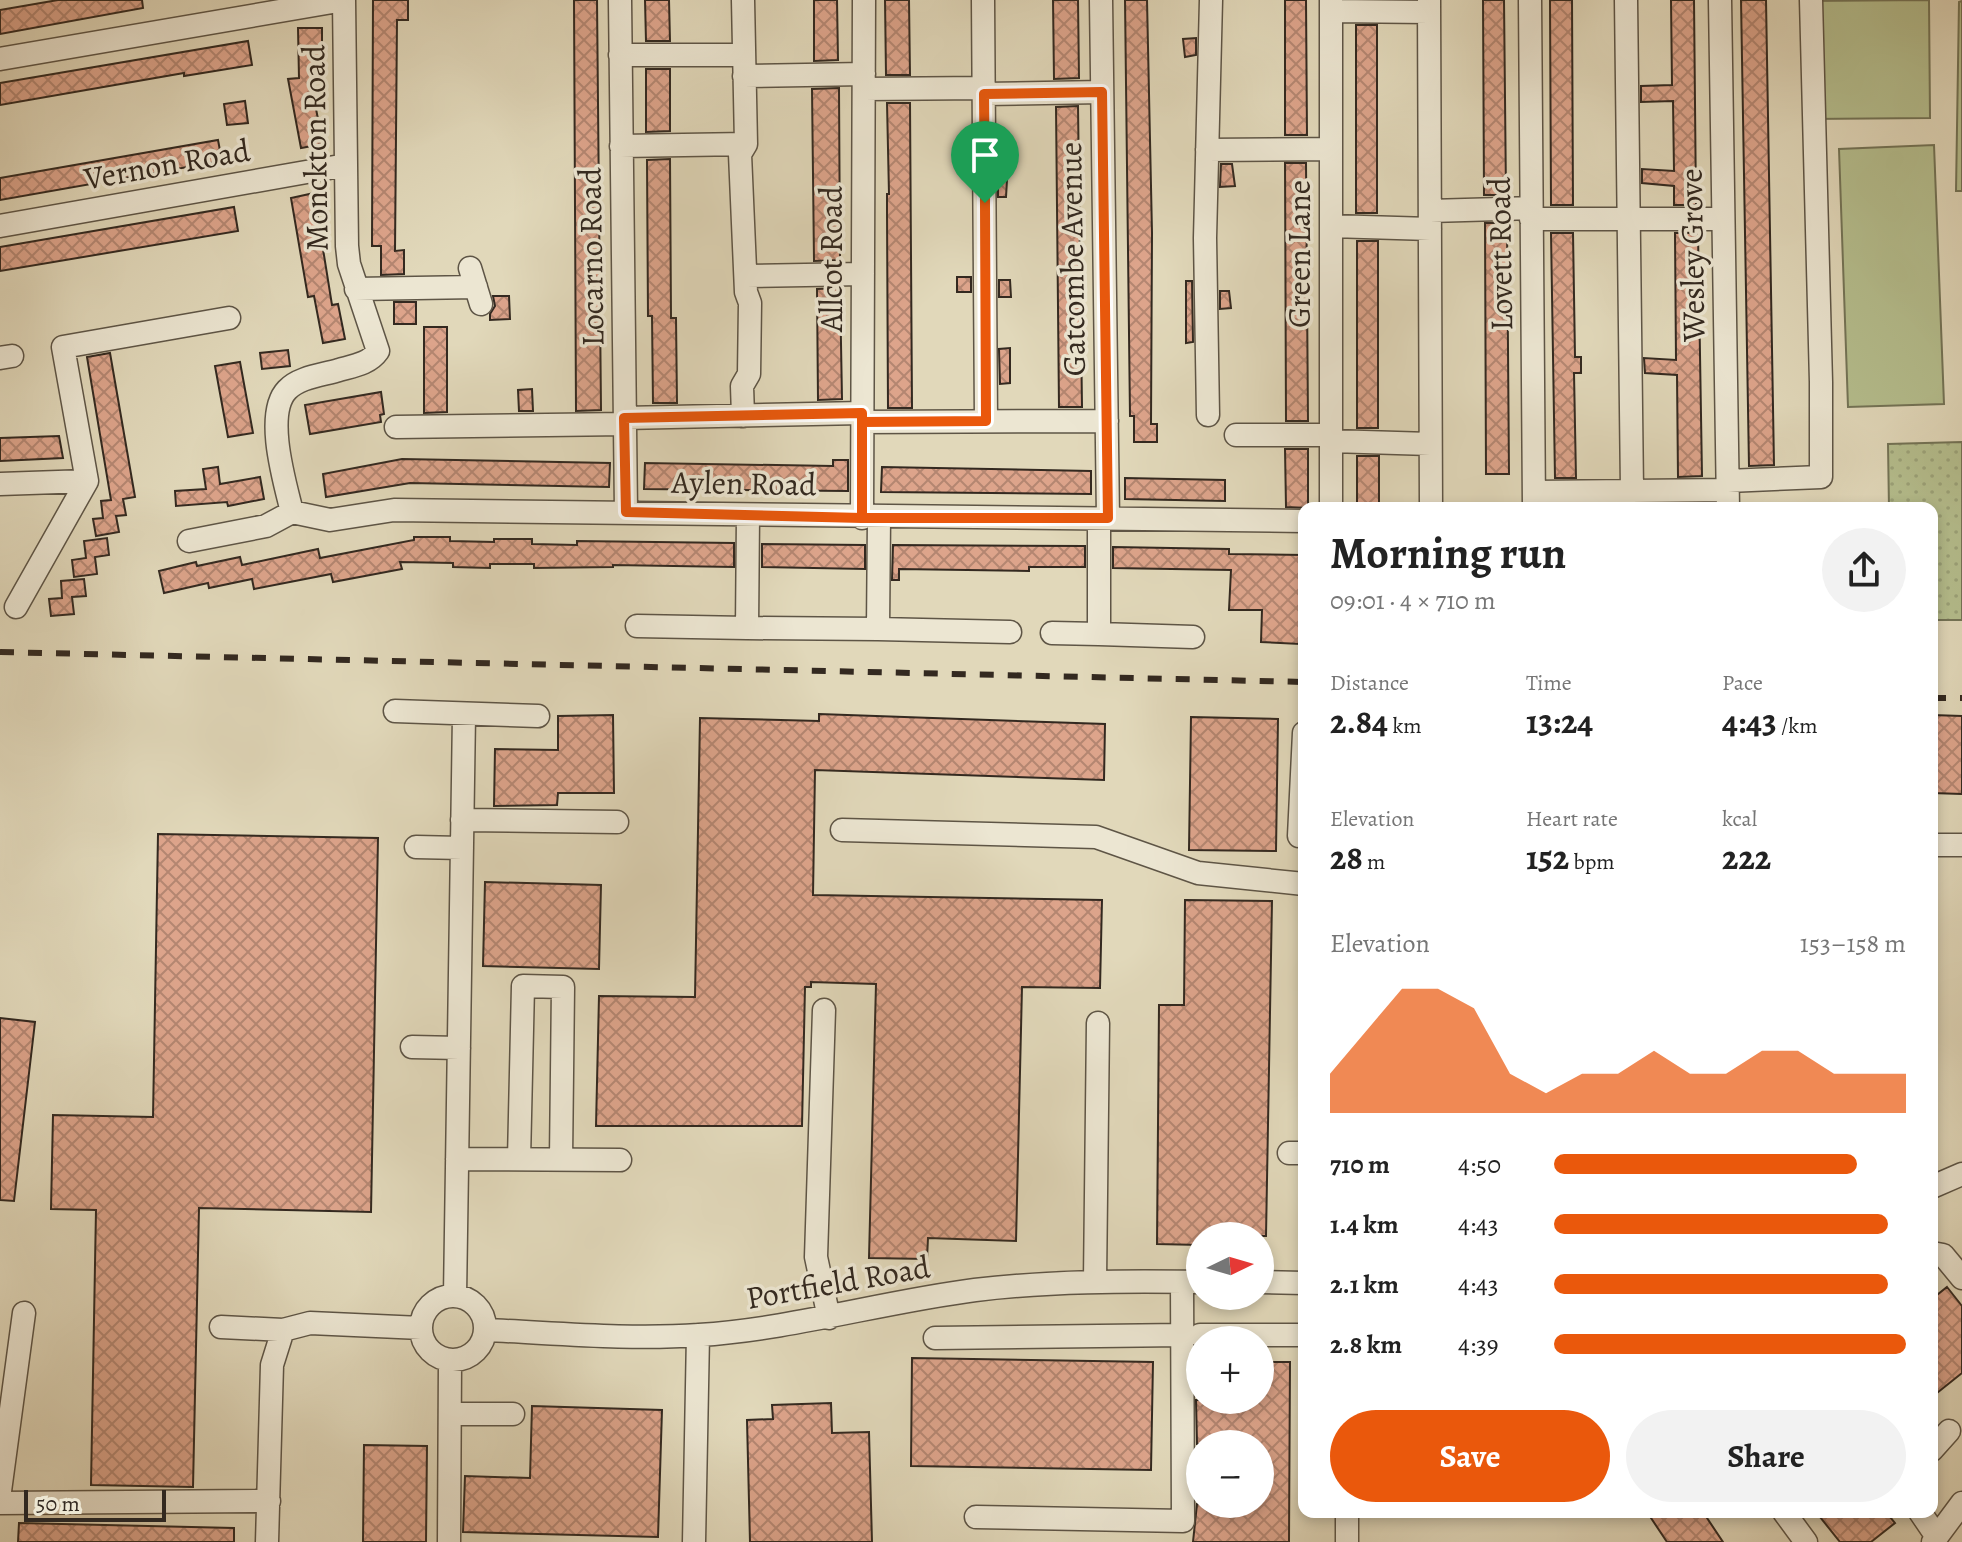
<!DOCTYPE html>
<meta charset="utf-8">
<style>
body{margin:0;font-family:Alegreya,serif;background:#f2f2f2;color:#222;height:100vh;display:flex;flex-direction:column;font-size:30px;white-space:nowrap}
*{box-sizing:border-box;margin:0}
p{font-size:26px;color:#767676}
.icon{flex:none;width:44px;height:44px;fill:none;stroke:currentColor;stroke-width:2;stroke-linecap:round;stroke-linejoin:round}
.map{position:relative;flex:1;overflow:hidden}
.side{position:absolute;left:1298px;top:502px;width:640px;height:1016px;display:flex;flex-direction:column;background:#fff;border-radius:16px;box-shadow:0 4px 12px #0003}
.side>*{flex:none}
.needle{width:52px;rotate:85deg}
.controls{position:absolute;left:1186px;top:1222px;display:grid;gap:16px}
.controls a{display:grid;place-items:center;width:88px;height:88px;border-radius:50%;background:#fff;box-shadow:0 4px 12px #0003;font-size:40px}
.scale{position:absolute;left:24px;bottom:20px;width:142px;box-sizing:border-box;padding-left:8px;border:4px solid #332920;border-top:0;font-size:22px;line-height:28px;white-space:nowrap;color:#332920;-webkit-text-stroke:6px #ece6d2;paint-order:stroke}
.pin{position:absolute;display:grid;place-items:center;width:68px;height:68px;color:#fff;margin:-82px -34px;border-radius:50% 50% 50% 0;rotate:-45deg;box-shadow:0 0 8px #0007}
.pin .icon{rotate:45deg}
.round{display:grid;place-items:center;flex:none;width:84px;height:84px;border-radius:42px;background:#f2f2f2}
.overview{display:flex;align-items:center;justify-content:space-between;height:136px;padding:0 32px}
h1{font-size:44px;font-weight:600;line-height:60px}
.metrics{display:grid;grid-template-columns:repeat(3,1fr);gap:12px;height:136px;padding:8px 32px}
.metrics div{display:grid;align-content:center}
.metrics b{font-size:34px;font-weight:600}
.metrics small{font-size:22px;font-weight:400}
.metrics p{font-size:22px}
.chart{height:224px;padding:16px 32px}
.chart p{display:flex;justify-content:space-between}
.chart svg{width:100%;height:144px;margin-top:8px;fill:#ea580c;opacity:.7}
.cta{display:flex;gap:16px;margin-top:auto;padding:16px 32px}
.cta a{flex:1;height:92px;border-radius:48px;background:#ea580c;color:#fff;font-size:32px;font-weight:600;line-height:92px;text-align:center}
.cta a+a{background:#f2f2f2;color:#222}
ul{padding:0 32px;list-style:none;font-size:26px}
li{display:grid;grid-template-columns:128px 96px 1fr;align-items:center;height:60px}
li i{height:20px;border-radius:10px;background:#ea580c}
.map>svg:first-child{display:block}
.green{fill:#b5be8e;stroke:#747457;stroke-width:2}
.park{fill:url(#park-dots);stroke:#747457;stroke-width:2}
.building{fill:url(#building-cross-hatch);stroke:#332920;stroke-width:2}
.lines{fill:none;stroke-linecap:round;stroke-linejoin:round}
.minor-casing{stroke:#5e5546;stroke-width:25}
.minor{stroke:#ece6d2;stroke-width:22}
.rail{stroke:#332920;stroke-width:6;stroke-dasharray:14 14;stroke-linecap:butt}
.route-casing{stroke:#fff;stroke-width:16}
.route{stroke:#ea580c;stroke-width:10}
.labels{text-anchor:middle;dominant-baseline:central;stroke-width:7;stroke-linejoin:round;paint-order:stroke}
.street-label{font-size:32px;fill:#332920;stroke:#ece6d2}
</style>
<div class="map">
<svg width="1962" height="1542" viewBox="0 0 1962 1542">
<defs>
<pattern id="park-dots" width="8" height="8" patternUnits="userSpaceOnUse" patternTransform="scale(2)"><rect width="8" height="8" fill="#b5be8e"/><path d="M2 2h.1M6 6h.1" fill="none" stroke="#9ca37a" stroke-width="1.8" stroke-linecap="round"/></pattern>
<pattern id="building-cross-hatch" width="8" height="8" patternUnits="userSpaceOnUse" patternTransform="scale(2)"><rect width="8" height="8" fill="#dda48b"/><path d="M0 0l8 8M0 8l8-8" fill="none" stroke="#b48671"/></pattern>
</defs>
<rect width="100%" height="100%" fill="#e1d8ba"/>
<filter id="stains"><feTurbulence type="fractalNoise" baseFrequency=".0025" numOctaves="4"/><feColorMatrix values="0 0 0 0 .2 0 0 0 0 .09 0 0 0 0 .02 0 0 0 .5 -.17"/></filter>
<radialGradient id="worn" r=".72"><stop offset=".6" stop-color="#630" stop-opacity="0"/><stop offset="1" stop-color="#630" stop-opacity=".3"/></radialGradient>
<path class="green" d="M1929 0 1930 118 1809 119 1808 1Z
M1962 1V191H1956L1959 2Z
M1934 145 1944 404 1848 407 1839 149Z"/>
<path class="park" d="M1962 442V620H1932V508H1889L1888 444Z"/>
<path class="building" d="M58 0H142L143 8 0 34V10Z
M373 0H408V20H397L395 251 404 250V274L381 275V246H372Z
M574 0H597L601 410 576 411Z
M645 0H669L670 41H646Z
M814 0H837L838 60 814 61Z
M885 0H909L910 75H886Z
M1053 0H1078L1079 78 1054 79Z
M1125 0H1147L1152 233 1151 424H1157V442H1134V416H1130Z
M1285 0H1306L1307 135H1285Z
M1483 0H1504L1506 195H1484Z
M1550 0H1572L1573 205H1551Z
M1671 0H1694L1696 205H1674V186L1642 183V169L1674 171 1673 101 1641 102V86L1672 85Z
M1741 0H1766L1774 465 1749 466Z
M1356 25H1377V213H1356Z
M298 28H322V79H310L323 144 301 148 288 79 299 78Z
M1196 38V55L1185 57 1183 39Z
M248 41 252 65 184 76V73L0 105V83Z
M646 69H670V131L646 132Z
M839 88 840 260 814 261 812 89Z
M245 101 248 123 227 125 224 104Z
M887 103H910L912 408H888L887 211V194H889Z
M1078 106 1082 407H1059L1056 107Z
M218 140 222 161 0 200V178Z
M670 159 671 318H676L677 403H653L652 316H648L647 160Z
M1285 163H1306L1308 421H1286Z
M1221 164H1232L1235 186 1220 187Z
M998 179 1007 180 1006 197H998Z
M314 193 332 305 338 304 345 339 323 343 314 296 308 297 291 198Z
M234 207 238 231 0 271V247Z
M1485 223H1507L1509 474H1486Z
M1551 233H1573L1575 357H1581V373H1574L1576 478H1555Z
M1675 233H1698L1702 476 1678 477 1677 375 1645 373 1644 358 1676 360Z
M1357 241H1378V428H1357Z
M957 277H971V292H957Z
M999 280H1010L1011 297H999Z
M1186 281H1192L1193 342 1186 343Z
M840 288 842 399 818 400 817 289Z
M1220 291H1229L1231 308 1220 309Z
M493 296H509L510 319 490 320V314L495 306Z
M394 302H416V324H394Z
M424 327H447V412L424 413Z
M1010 348V383L1000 384 999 349Z
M288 350 290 366 262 369 260 353Z
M110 353 135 497 123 499 126 515 116 516 119 532 96 536 93 519 103 518 101 501 111 500 87 357Z
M240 362 253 433 228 437 215 366Z
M532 389 533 411H519L518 390Z
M381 392 384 414 380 415 381 422 310 434 305 405Z
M59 436 63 458 0 461V438Z
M1285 449H1308V508L1286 507Z
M1357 456H1379V508H1357Z
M402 459 610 463 609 487 410 483 326 497 323 474Z
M833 460H848V491L644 489 645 463 833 466Z
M218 467 220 484 260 477 264 499 228 506 227 502 176 506 175 491 206 489 203 469Z
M882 467 1091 471V494L881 492Z
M1125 478 1225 480V501L1125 499Z
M414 537H450V541L494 542V539H532V544L577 545V541L734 543V567L613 565V567L534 568V564H490V568L453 567V563L400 562 402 569 333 582 331 574 254 589 252 579 209 588 208 583 164 593 159 571 196 562 197 566 240 557 242 565 318 549 320 558 414 540Z
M107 538 109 555 95 557 97 574 74 577 72 560 86 558 84 541Z
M762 544 865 545V569L762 567Z
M893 545 1085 546V567H1029V571L899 569V580H892Z
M1113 547 1229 549V554L1304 555V612H1301L1300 644 1261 642 1262 610H1229L1231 570 1113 568Z
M84 579 86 596 72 597 74 614 51 616 49 599 62 598 61 581Z
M819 714 1105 724 1104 780 815 770 813 895 1102 900 1100 988 1022 987 1016 1241 928 1238 927 1259 869 1258 876 984 811 982V987H805L802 1126H596L599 996 695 997 700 718 819 721Z
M613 715 614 793H558L557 805 494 806 495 749 558 750V716Z
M1932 715 1962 716V794L1932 793Z
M1191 717 1278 719 1276 851 1189 850Z
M158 834 378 838 371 1212 199 1208 193 1487 91 1485 96 1210 51 1209 53 1115 153 1117Z
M485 882 601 885 599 969 483 966Z
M1185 900 1272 901 1266 1236H1200V1245L1157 1244 1159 1005H1184Z
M0 1018 35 1022 14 1201 0 1200Z
M1947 1287 1962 1306V1373L1932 1397V1299Z
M912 1358 1153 1362 1151 1470 911 1466Z
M1260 1362H1290L1289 1542H1193L1197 1504H1260V1444H1197L1196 1400H1260Z
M831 1403 832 1433 869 1432 872 1542H750L747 1420 773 1419 772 1405Z
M532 1406 662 1410 658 1537 463 1532 465 1476 530 1478Z
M364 1445 427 1446 426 1542H363Z
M1647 1512H1703L1723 1542H1667Z
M1816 1512H1886L1895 1523 1871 1542H1840Z
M19 1523 234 1528V1542H18Z"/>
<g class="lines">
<g class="minor-casing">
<path id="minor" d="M620 0 626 512
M743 0 746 144 740 154 746 292 750 303 749 374 742 386 743 416
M983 0 986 421
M1101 0 1108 518
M1331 0V508
M1429 0 1431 508
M1530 0 1534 508
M1626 0 1632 490
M1720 0 1728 508
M1331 11 1429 12
M620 55H744
M0 59 344 0
M744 76 864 74
M864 89 984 88
M984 94 1102 92
M621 146 746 144
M1207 150 1331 149
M1430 211 1531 208
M1531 219H1723
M0 226 346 165
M1331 226 1430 229
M470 268 481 304
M746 276 863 274
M356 289 476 287
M0 358 12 356
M1208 415 1205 238 1211 0
M624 418 862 413
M862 422 1107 421
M396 427 625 424
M1236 435H1331
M1331 441 1430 444
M1728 481 1821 477V382L1811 0
M0 484 87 481
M1534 492 1728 490
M292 512C285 483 264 414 287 390 299 377 323 375 339 370 353 366 369 364 378 351L349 264 347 246 344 0
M748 515 747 628 878 629
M862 518 864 0
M879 518 878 629 1010 632
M1099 518V634L1193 637
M189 541 266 526 292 512 330 520 394 510 1304 521
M16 607 87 481 63 347 229 318
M637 626 747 628
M1052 633 1099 634
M395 711 538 716
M1304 733 1299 836H1304
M462 820 617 822
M842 830 1096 837 1198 873 1304 884
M1932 845H1962
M416 847 462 848
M824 1010 816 1257 829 1318
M412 1047 459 1048
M1289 1153H1304
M457 1159 620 1160
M519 1159 523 986 563 987 561 1159
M1932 1187 1962 1174
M1932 1253 1943 1255 1962 1278
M1095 1281 1098 1023
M1260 1282 1304 1283
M421 1328a32 32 0 1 1 64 0a32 32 0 1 1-64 0Z
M455 1296 464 715
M221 1327 283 1330
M486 1330C556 1333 628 1340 699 1335 792 1329 882 1302 975 1290 1050 1281 1125 1281 1200 1282
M1200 1335H1304
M935 1338 1182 1335
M450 1414H513
M1932 1450 1949 1431
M0 1491 24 1313
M0 1503 269 1501
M1347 1512V1542
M1784 1512 1806 1542
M1920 1512 1937 1537
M976 1517 1183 1521 1182 1282
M267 1542 272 1365 283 1330 310 1323 421 1328
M449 1542 450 1361
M694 1542 698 1335
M1933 1542 1962 1503"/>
</g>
<use href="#minor" class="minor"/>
<path class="rail" d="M0 652 1304 682
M1932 698H1962"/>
</g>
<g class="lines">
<g class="route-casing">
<path id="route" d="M985 203 986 421 862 422V518L626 512 624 418 862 413V518H1108L1102 92 984 94 985 203"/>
</g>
<use href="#route" class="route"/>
</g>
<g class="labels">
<g class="street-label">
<text transform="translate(315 148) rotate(-91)">Monckton Road</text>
<text transform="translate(167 164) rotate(-10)">Vernon Road</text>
<text transform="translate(1299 254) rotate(-90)">Green Lane</text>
<text transform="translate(1500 254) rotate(-91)">Lovett Road</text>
<text transform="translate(1692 255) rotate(-91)">Wesley Grove</text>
<text transform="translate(591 257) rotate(-91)">Locarno Road</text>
<text transform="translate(831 259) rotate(-90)">Allcot Road</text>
<text transform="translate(1072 259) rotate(-91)">Gatcombe Avenue</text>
<text transform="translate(744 483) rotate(1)">Aylen Road</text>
<text transform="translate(838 1282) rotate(-10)">Portfield Road</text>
</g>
</g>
<rect width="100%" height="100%" filter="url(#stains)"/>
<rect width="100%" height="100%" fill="url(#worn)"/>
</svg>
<div class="controls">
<a><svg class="needle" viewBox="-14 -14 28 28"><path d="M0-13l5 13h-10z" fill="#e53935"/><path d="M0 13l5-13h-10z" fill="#767676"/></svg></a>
<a>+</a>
<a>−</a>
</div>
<div class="scale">50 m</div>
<div class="pin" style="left:985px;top:203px;background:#1e9e55"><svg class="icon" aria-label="arrive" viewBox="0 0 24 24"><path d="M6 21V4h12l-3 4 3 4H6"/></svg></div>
<section class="side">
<div class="overview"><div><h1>Morning run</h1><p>09:01 · 4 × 710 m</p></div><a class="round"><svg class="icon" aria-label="share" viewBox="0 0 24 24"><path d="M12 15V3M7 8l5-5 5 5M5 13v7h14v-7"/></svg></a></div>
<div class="metrics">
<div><p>Distance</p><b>2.84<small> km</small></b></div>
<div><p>Time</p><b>13:24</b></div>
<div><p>Pace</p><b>4:43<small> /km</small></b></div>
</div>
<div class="metrics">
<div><p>Elevation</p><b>28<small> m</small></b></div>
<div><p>Heart rate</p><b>152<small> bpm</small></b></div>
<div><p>kcal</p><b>222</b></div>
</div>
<div class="chart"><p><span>Elevation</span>153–158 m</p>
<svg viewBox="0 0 160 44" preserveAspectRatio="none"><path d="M0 44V32L10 19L20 6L30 6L40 12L50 32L60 38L70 32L80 32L90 25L100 32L110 32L120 25L130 25L140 32L150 32L160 32V44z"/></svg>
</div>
<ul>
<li><b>710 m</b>4:50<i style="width:86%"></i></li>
<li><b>1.4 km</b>4:43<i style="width:95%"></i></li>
<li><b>2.1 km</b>4:43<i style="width:95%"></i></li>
<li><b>2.8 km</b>4:39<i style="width:100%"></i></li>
</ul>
<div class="cta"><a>Save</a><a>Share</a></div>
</section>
</div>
